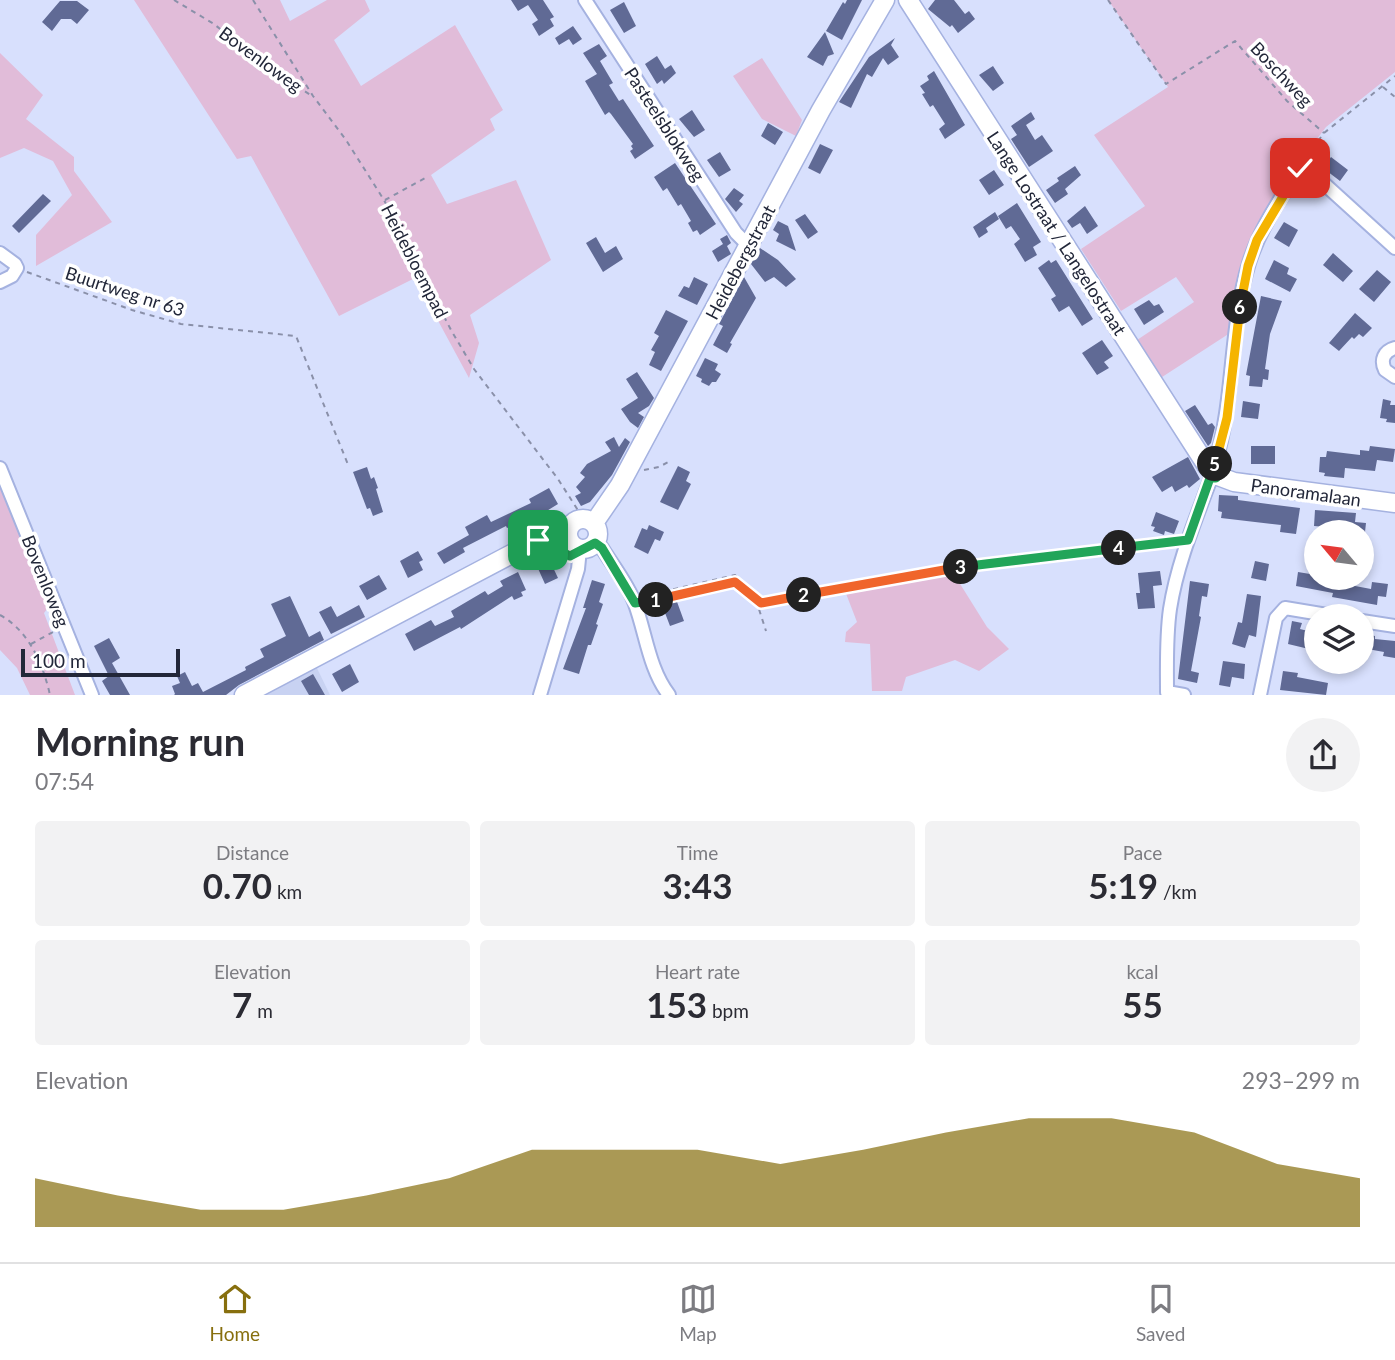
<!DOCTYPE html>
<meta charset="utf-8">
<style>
body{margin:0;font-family:Lato,sans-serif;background:#f2f2f3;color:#2b2b33;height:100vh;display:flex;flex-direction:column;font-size:26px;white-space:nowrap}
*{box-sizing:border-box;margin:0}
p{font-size:23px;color:#7c7c81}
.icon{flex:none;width:38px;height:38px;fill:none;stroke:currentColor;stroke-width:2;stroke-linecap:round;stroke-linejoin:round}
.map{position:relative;height:695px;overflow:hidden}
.panel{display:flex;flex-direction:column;background:#fff;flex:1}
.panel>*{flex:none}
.needle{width:46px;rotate:299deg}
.buttons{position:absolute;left:1304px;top:520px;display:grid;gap:14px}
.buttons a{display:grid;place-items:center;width:70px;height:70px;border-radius:50%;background:#fff;box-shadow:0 4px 10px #0003;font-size:35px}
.scale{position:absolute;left:21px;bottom:18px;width:159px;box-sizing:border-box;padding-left:7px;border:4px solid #222739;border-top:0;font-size:19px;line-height:24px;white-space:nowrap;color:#222739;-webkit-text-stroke:5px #fff;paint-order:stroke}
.pin{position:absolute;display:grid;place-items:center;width:60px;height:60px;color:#fff;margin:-30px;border-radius:14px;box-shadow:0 4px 10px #0006}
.km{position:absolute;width:35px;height:35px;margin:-18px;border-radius:50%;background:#222;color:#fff;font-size:19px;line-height:35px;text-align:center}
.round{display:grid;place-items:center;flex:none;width:74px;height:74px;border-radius:37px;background:#f2f2f3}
.overview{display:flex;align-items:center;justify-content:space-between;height:119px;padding:0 35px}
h1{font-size:38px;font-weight:700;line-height:52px}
.stats{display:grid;grid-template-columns:repeat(3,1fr);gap:10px;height:119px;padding:7px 35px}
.stats div{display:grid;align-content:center;border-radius:7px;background:#f2f2f3;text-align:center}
.stats b{font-size:35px;font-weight:700}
.stats small{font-size:19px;font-weight:400}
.stats p{font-size:19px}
.chart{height:196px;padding:14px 35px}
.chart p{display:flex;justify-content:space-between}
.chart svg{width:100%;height:126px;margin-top:7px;fill:#876f0e;opacity:.7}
.menu{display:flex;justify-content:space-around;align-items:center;height:98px;border-top:2px solid #e1e1e2;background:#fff;font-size:19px;color:#7c7c81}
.menu a{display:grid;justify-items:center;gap:4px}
.menu .current{color:#876f0e}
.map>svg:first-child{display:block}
.built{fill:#c8d2f2}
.green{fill:#e1bcd9}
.building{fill:#606a95}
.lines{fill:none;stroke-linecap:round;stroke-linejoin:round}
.lane-casing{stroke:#a5b2e0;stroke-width:10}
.street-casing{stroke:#a5b2e0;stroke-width:16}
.secondary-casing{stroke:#a5b2e0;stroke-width:21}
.path{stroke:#8a90a9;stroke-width:2;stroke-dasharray:5 5;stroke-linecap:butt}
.lane{stroke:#fff;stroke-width:6}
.street{stroke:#fff;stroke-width:12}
.secondary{stroke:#fff;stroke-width:18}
.split-1-casing{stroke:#fff;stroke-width:14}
.split-2-casing{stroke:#fff;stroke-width:14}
.split-3-casing{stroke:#fff;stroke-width:14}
.split-4-casing{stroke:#fff;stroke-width:14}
.split-5-casing{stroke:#fff;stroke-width:14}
.split-6-casing{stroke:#fff;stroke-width:14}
.split-7-casing{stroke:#fff;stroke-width:14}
.split-1{stroke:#22a559;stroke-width:9}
.split-2{stroke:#f0652b;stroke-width:9}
.split-3{stroke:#f0652b;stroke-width:9}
.split-4{stroke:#22a559;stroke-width:9}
.split-5{stroke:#22a559;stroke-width:9}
.split-6{stroke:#f5b400;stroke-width:9}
.split-7{stroke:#f5b400;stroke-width:9}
.labels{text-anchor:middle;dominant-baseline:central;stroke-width:7;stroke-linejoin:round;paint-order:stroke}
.street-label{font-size:18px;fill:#222739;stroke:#fff}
</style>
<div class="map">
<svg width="1395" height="695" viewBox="0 0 1395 695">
<rect width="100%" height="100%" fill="#d8e0fd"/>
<path class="built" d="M315 664 330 695H265Z"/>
<path class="green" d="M134 0H280L290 21 327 0H365L370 11 334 40 361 86 455 25 503 110 490 119 495 130 431 175 447 204 516 180 551 260 470 315 479 343 469 378 415 278 339 316 251 156 237 159Z
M1108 0H1395V72L1326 127 1305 155 1254 240 1230 333 1159 379 1137 340 1194 302 1176 277 1121 311 1081 249 1145 206 1094 135 1168 87Z
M0 53 43 95 26 119 74 157V171L112 222 36 266V235L72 195 53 161 24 148 0 158Z
M762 58 802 120 796 136 762 119 733 76Z
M0 483 51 604 44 613 75 695H30L17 668 0 650Z
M952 571 987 627 1009 649 979 671 955 660 906 677 902 691H872L870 644 845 642 846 632 857 622 845 591Z"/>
<path class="building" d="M511 0H543L554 17 550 19 554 26 539 36 532 24 538 20 528 5 518 11Z
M847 0H862L842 40 826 31 843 2 845 4Z
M935 0H954L965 14 969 11 975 19 958 33 952 25 950 27 928 9Z
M60 1H77L89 10 77 24 71 19H61L52 31 42 22Z
M624 2 636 26 624 33 610 10Z
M573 26 582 39 573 45 569 39 559 45 555 38Z
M825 32 834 54 828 56 823 66 807 57Z
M895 38 891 45 899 57 888 65 883 58 872 77 867 74 851 108 839 102 869 57Z
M599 44 607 56 600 61 613 83 609 85 619 101 623 99 654 146 635 159 630 151 633 149 631 146 633 144 611 114 609 112 605 115 585 81 597 74 583 53Z
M657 56 665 69 671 65 676 73 664 84 662 80 657 84 645 64Z
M993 66 1004 83 993 91 979 75Z
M934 71 965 125 945 139 939 129 945 124 933 105 930 107 922 94 925 93 920 86 929 80 927 76Z
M692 110 705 130 694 137 679 119Z
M1031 112 1035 119 1026 125 1035 140 1042 135 1053 151 1029 167 1011 139 1017 135 1011 126Z
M768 123 783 132 775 145 761 136Z
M820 144 833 150 820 174 808 168Z
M720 152 731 170 719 177 707 160Z
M1331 157 1348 170 1340 181 1323 168Z
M675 163 716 224 700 235 697 230 693 232 688 223 691 221 681 204 678 206 667 188 663 191 654 177Z
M1075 166 1081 175 1065 189 1068 194 1055 203 1046 190 1059 181 1057 178Z
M994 170 1004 185 989 195 979 180Z
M734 188 744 195 739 201 743 204 736 212 725 199Z
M43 194 51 201 19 233 12 226Z
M1017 203 1041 242 1033 247 1037 255 1025 262 1014 244 1020 239 1011 226 1006 229 998 216Z
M1085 206 1098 226 1087 234 1080 223 1072 228 1067 221Z
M995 212 999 219 986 228 988 232 979 238 973 227Z
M805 214 818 232 808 239 795 220Z
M778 221 788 226 796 251 776 241 779 234 773 230Z
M1284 222 1298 230 1289 247 1274 238Z
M727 235 731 243 727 246 731 254 718 262 712 251 723 244 720 239Z
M596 237 605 253 616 246 623 259 603 272 586 243Z
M760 248 778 260 796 279 786 287 774 277 765 282 751 264Z
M1333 253 1353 271 1343 282 1323 265Z
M1049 260 1051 263 1056 260 1093 319 1082 326 1069 306 1059 312 1051 299 1056 296 1038 268Z
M1274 260 1289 268 1287 274 1297 279 1290 292 1265 279Z
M1377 270 1391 282 1374 302 1359 289Z
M694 277 708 284 697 305 678 296 684 286 689 288Z
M744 277 756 298 730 343 732 344 727 353 713 345 723 326 719 324Z
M1261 296 1282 301 1270 334 1265 369 1269 370 1268 380 1263 379 1262 387 1249 386 1250 376 1246 375Z
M1149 300 1154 306 1159 304 1164 312 1144 325 1134 309Z
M666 310 688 321 661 371 649 365 655 352 651 350 659 336 654 333Z
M1355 313 1372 328 1363 337 1359 334 1354 339 1352 337 1339 351 1329 343Z
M1102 340 1113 356 1104 362 1109 368 1097 375 1082 353Z
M705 358 718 364 715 370 721 374 716 382H712L709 386 701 382 702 379 696 376Z
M637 372 654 398 649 406 638 413 644 417 638 428 630 422 621 409 638 398 626 379Z
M1383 399 1391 401 1390 405H1395V423L1386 422 1387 419 1380 418Z
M1243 401 1260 404 1258 419 1241 417Z
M1195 405 1208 425 1212 423 1215 427 1211 443 1208 446 1185 411Z
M614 437 619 447 625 438 630 442 612 475 590 502 581 506 575 496 581 493 576 487 585 477 580 473 587 464 611 451 605 442Z
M1251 446H1275V464H1251Z
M1370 446 1395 449 1393 462 1377 460 1375 471 1345 468 1344 478 1324 476 1325 473 1319 472 1320 457H1326L1327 451 1360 455V450L1369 451Z
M1188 457 1200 479 1189 488 1187 485 1175 492 1172 486 1162 492 1152 477Z
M678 466 690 472 686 481 691 484 678 510 660 502Z
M367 467 371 479 374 477 378 488 376 489 383 512 373 516 370 508 367 509 353 472Z
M549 488 558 504 514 531 512 526 507 528 506 526 463 548 465 552 444 564 437 553 469 535 465 527 487 515 491 522 531 503 529 499Z
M1219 495 1238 496V500L1300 508 1296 534 1280 532 1281 525 1221 518 1222 512 1218 511Z
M1315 510 1356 513 1355 522 1366 523 1365 532H1337L1338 528 1314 526Z
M1156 512 1179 521 1174 534 1165 531 1164 535 1153 531 1155 527 1151 526Z
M649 525 664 532 660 541 655 539 648 554 634 547 642 528 647 530Z
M418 551 423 560 419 562 423 570 408 578 400 561Z
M549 559 558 578 545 584 536 564Z
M1255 561 1269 564 1266 581 1251 578Z
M1160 571 1162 585 1153 586 1155 608 1138 609 1136 593H1140L1138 573Z
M518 572 526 590 521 592 523 596 514 600 512 596 461 629 460 627 414 651 405 634 431 620 435 626 454 617 451 611 485 591 488 595 503 586 500 581Z
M1298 572 1316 575 1318 579 1371 589 1372 582 1388 584 1386 597 1378 596 1377 605 1332 597 1333 593 1296 586Z
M379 575 387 589 367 600 359 586Z
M592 580 605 584 599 602 603 604 596 624 598 625 591 645H588L579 674 563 669 586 608H583Z
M1190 581 1209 584 1207 597 1202 596 1199 616 1201 617 1191 671 1199 673 1197 683 1178 679Z
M1247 594 1261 596 1256 637 1249 635 1245 648 1232 644 1238 622 1242 623Z
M290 596 309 637 320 631 324 640 239 685 226 695H174L175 694 172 686 180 683 177 676 185 672 192 686 198 683 203 692 246 670 245 667 264 657 260 649 286 636 271 604Z
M676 599 684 621 670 626 662 605Z
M359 605 365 617 331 634 319 612 331 606 337 617Z
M1292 621 1302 623 1300 629 1312 632 1309 649 1288 644Z
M1362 633 1375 636V639L1395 641V658L1383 656 1384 652 1362 648Z
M109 638 120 658 112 663 130 695H110L102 681 109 676 94 646Z
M1223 661 1245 664 1244 679 1232 677 1230 687 1219 685Z
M350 664 359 682 342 692 332 674Z
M1283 671 1298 673 1297 677 1328 683 1326 695 1280 690Z
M313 674 325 695H309L301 681Z"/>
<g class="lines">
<g class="lane-casing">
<path id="lane" d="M543 542 570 556 580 549"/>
</g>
<g class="street-casing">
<path id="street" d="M585 0 736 233 748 245
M0 253 15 264 17 268 12 276 0 282
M1395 348C1384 351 1380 360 1385 370L1395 377
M1215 464C1235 398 1229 328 1249 263 1260 228 1281 198 1300 168L1320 180 1395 248
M0 468 92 695
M595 543 602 548C613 566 628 584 635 604 646 634 649 669 669 695
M1362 621 1395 626
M540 695 578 569 580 549
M1184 695 1167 692C1167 664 1166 637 1170 609 1177 564 1195 521 1211 478
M1260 695 1276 618 1285 608 1333 616"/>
</g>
<g class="secondary-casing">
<path id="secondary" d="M908 0 1207 466
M1218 476 1234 482 1395 503
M568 534a15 15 0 1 1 30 0a15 15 0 1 1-30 0Z
M594 523 620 485 821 110 885 0
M244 695 538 540 567 533"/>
</g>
<path class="path" d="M174 0 214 24 255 58 312 96
M253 0 313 96 346 140 384 200 451 330 474 369 558 479 581 515
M1108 0 1166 84 1235 41 1287 101 1324 133
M1383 87 1395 97
M1306 157 1324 133 1395 76
M385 200 427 177
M27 272 132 310 181 324 296 336 349 467
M644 470 659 467 670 461
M644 596 735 575 750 593
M756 600 766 631
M648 602 735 582 761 603 933 570 1177 541
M0 615C29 631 43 664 50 695
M31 644 53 632"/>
<use href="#lane" class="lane"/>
<use href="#street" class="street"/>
<use href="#secondary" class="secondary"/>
</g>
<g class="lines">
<g class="split-1-casing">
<path id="split-1" d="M538 540 570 556 595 543 602 548 635 603 656 600"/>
</g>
<g class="split-2-casing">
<path id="split-2" d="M656 600 735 582 761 603 804 595"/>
</g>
<g class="split-3-casing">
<path id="split-3" d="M804 595 961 567"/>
</g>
<g class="split-4-casing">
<path id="split-4" d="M961 567 1119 548"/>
</g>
<g class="split-5-casing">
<path id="split-5" d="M1119 548 1188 540 1210 478H1216L1220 473 1219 468 1215 464"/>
</g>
<g class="split-6-casing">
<path id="split-6" d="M1215 464 1227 418 1240 307"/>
</g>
<g class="split-7-casing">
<path id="split-7" d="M1240 307 1248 266 1257 240 1300 168"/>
</g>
<use href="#split-1" class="split-1"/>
<use href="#split-2" class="split-2"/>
<use href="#split-3" class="split-3"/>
<use href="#split-4" class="split-4"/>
<use href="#split-5" class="split-5"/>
<use href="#split-6" class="split-6"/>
<use href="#split-7" class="split-7"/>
</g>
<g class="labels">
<g class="street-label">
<text transform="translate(261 59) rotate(36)">Bovenloweg</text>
<text transform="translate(1282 74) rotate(47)">Boschweg</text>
<text transform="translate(665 124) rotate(57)">Pasteelsblokweg</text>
<text transform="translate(1057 233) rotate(57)">Lange Lostraat / Langelostraat</text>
<text transform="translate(415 261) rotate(63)">Heidebloempad</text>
<text transform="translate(740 262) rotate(-62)">Heidebergstraat</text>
<text transform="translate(125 291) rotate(18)">Buurtweg nr 63</text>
<text transform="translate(1306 492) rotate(8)">Panoramalaan</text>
<text transform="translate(46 581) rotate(68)">Bovenloweg</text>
</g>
</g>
</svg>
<div class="buttons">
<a><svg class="needle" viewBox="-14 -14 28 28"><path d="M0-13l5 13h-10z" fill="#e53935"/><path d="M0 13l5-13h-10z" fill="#7c7c81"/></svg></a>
<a><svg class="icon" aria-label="layers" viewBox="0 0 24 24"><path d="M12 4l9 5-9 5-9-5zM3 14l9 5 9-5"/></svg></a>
</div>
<div class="scale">100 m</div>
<div class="pin" style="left:538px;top:540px;background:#1e9e55"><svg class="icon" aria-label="arrive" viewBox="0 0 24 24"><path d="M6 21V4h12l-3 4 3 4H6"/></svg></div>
<div class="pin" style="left:1300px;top:168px;background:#d93025"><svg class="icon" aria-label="check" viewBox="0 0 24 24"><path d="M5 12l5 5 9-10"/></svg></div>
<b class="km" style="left:656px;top:600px">1</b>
<b class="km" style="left:804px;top:595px">2</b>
<b class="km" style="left:961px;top:567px">3</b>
<b class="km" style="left:1119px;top:548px">4</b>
<b class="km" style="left:1215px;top:464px">5</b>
<b class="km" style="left:1240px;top:307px">6</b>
</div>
<section class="panel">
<div class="overview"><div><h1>Morning run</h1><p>07:54</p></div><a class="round"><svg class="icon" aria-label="share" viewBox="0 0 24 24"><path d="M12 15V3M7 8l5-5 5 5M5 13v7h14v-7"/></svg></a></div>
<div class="stats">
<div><p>Distance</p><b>0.70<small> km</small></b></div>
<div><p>Time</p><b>3:43</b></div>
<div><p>Pace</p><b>5:19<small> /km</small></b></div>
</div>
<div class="stats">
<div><p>Elevation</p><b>7<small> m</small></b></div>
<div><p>Heart rate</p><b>153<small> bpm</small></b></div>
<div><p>kcal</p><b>55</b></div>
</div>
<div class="chart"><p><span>Elevation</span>293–299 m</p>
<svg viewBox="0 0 160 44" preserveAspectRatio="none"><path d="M0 44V27L10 33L20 38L30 38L40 33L50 27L60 17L70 17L80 17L90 22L100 17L110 11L120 6L130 6L140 11L150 22L160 27V44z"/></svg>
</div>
</section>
<nav class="menu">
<a class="current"><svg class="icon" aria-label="home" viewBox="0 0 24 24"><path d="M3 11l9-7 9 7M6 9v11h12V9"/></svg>Home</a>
<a><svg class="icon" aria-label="map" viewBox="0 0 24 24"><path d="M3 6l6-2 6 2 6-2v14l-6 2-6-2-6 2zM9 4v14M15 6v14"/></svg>Map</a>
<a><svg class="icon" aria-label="saved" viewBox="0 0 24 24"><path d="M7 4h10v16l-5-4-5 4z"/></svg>Saved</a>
</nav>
